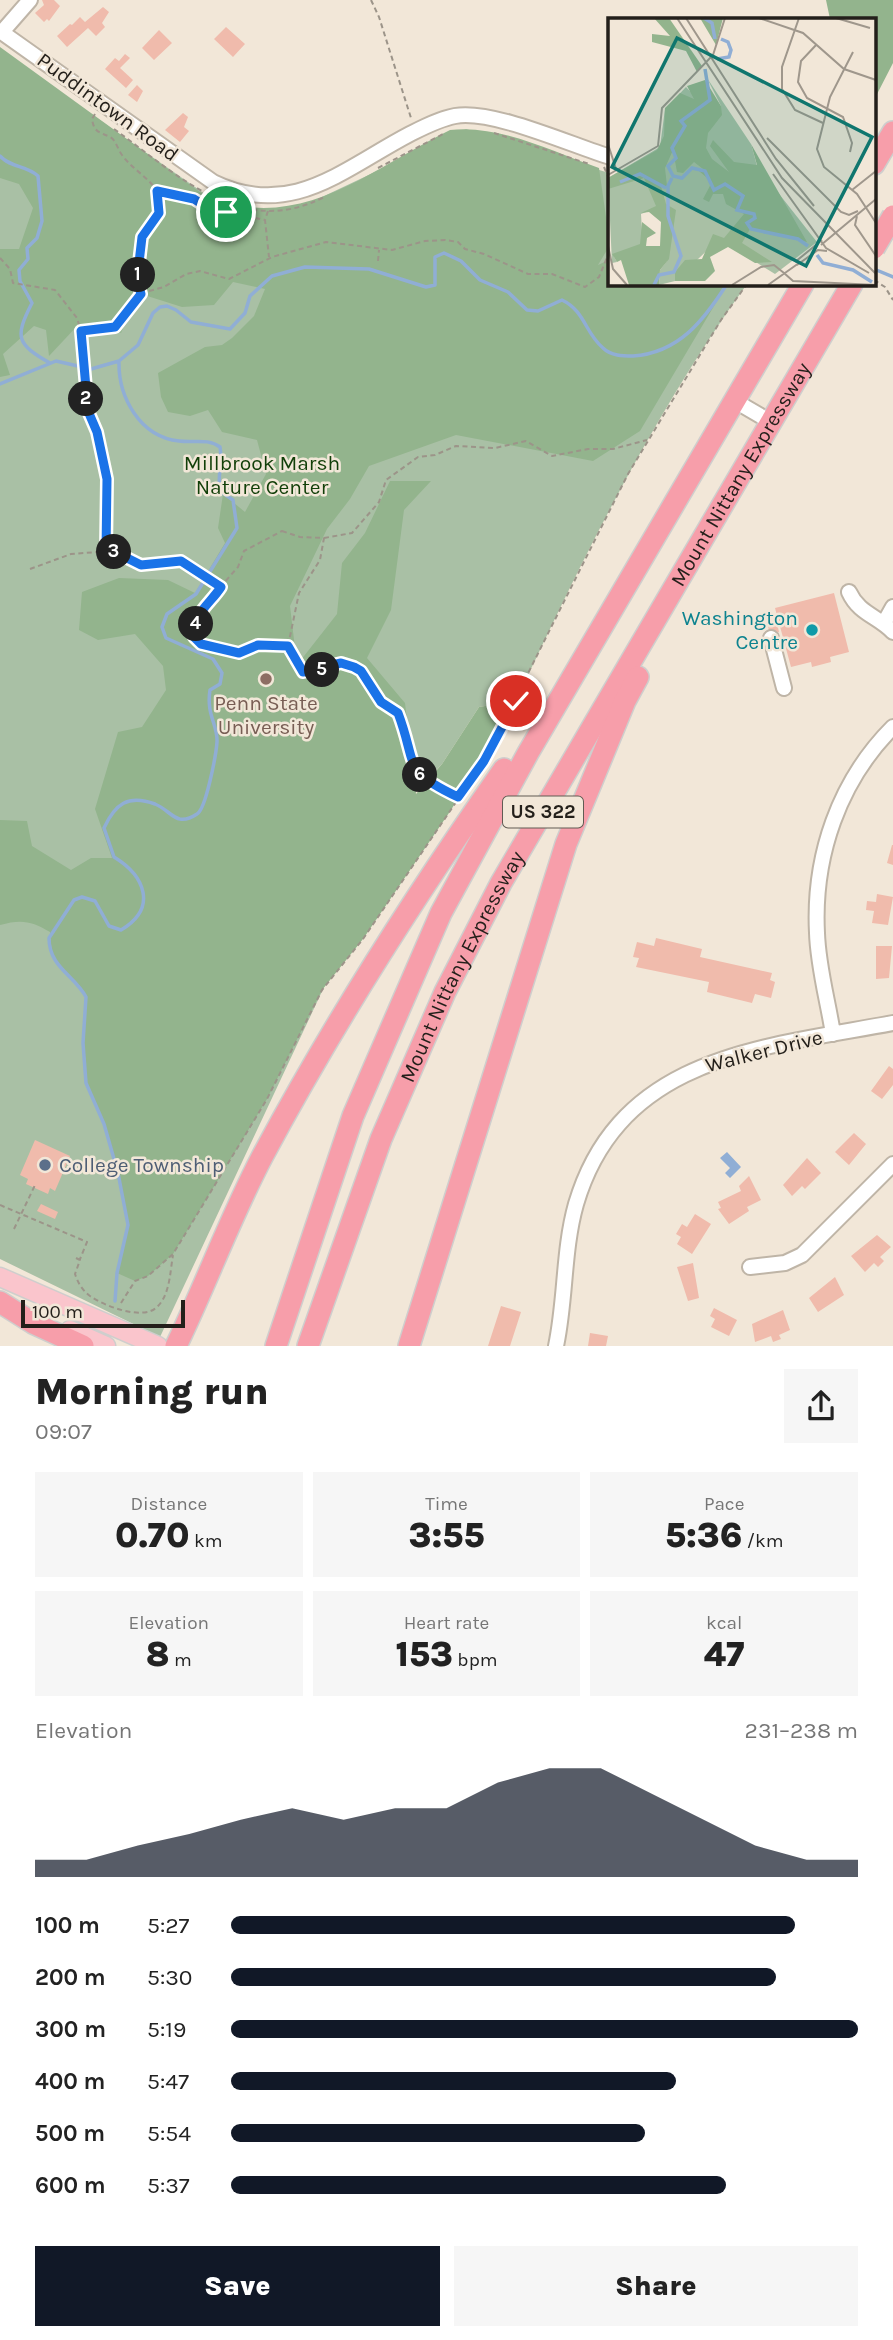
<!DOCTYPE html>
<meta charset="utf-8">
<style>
body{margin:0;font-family:Karla,sans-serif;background:#f6f6f6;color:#222;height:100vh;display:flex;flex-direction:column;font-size:26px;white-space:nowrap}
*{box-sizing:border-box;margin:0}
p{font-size:23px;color:#767676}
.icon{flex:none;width:38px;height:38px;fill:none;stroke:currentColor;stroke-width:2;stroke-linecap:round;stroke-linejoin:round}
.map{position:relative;height:1346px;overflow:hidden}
.side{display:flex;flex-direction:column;background:#fff;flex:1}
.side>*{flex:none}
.scale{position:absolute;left:21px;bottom:18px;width:164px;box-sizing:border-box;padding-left:7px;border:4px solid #231f1a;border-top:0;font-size:19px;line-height:24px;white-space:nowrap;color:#231f1a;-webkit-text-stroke:5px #f2e7d8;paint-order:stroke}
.pin{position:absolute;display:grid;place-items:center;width:60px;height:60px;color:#fff;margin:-30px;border:4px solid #fff;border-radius:50%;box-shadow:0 2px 7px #0007}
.km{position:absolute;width:35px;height:35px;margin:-18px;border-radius:50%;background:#222;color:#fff;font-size:19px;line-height:35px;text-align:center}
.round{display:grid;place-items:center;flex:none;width:74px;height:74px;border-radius:0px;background:#f6f6f6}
.head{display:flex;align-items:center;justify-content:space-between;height:119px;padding:0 35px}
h1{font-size:38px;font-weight:800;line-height:52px}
.stats{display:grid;grid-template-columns:repeat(3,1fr);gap:10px;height:119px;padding:7px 35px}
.stats div{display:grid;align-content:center;border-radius:0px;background:#f6f6f6;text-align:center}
.stats b{font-size:35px;font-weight:800}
.stats small{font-size:19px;font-weight:400}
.stats p{font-size:19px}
.chart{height:196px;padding:14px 35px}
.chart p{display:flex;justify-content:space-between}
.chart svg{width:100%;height:126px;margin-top:7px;fill:#111827;opacity:.7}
.button{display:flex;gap:14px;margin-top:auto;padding:14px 35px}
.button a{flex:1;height:80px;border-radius:0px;background:#111827;color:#fff;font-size:28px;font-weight:800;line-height:80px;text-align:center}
.button a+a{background:#f6f6f6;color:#222}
ul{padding:0 35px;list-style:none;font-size:23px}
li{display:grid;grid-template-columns:112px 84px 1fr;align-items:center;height:52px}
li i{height:18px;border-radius:9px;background:#111827}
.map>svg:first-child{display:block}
.green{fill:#a9c0a5}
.forest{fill:#93b48d}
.water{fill:#90aed5}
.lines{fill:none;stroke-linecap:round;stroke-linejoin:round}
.stream{stroke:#90aed5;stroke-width:3.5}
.building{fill:#f0bbac}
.minor-casing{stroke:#bfb5a7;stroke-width:18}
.major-casing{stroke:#cfcecd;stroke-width:21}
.highway-casing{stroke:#cfcecd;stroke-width:24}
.path{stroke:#9c9489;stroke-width:2;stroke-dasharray:5 3.5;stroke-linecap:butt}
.minor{stroke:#fff;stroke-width:14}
.major{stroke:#fac5cc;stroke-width:18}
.highway{stroke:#f79eaa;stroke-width:21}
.highway-bridge-casing{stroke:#cfcecd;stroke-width:24;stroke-linecap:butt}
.highway-bridge{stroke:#f79eaa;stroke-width:21}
.route-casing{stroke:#fff;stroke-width:14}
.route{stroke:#1a73e8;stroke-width:9}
.culture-dot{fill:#0f9aa8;stroke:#f2e7d8;stroke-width:2.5}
.education-dot{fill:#8d6e63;stroke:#f2e7d8;stroke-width:2.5}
.service-dot{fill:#5c6f8a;stroke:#f2e7d8;stroke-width:2.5}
.labels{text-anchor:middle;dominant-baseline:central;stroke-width:5;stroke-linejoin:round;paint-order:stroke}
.shield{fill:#f2e7d8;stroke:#615b53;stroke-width:2}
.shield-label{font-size:19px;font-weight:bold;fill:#231f1a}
.street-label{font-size:21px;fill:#231f1a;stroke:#f2e7d8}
.park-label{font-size:21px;fill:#113f08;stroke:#f2e7d8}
.culture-label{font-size:21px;fill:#0d838f;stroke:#f2e7d8;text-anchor:end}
.education-label{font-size:21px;fill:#785e54;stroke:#f2e7d8}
.service-label{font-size:21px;fill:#4e5e75;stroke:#f2e7d8;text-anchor:start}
.inset-river{fill:none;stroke:#90aed5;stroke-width:3.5}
.inset-road{fill:none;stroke:#9f978c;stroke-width:2}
.view{fill:#0f766e;fill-opacity:0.15;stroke:#0f766e;stroke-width:3.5}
.inset-edge{fill:none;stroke:#231f1a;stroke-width:3.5}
</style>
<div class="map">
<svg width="893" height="1346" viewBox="0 0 893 1346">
<rect width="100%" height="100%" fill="#f2e7d8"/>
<path class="green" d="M0 50 205 194 247 211 286 214 466 129 609 173 610 284 712 307 727 284H747C654 413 583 557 516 701L479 707 442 764 415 793 160 1337 0 1259Z"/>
<path class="forest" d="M826 0H893V63L874 100V19H830Z
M0 47 204 195C298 236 369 170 450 130 499 124 553 152 599 168L610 245 598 265 609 260 610 284H727L640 431 593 461 456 435 369 466 350 499 327 529 290 606 297 665 337 614 342 563 365 533 390 481H431L404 510 391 610 367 658 405 703 416 794 442 764 479 707 516 701 451 810 363 939 322 990 267 1099 173 1254 148 1276 135 1281 117 1273 128 1225 118 1173 104 1124 86 1083 83 1043 86 997 52 955 50 932C32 921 21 919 0 925V820L27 821 32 846 71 870 91 858H112L95 809 118 732 142 727 166 690 163 666 135 634 98 640 79 630 82 592 119 578 168 580 195 593 225 543 218 528 223 494 245 512 266 474 257 440 222 432 208 410 190 416 168 412 161 397 158 373 205 347 222 345 232 338 254 316 265 289 233 282 214 305 182 307 141 294 130 311 121 333 108 327 79 324 49 356 46 330 34 326 3 354 10 375 0 377V249H19L33 208 19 184 0 178Z"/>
<path class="water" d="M727 1152 741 1167 730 1178 725 1173 730 1168 720 1158Z"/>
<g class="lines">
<path class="stream" d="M0 156C11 168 26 165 38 176L42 221 37 238 27 248 28 259 19 270 20 281 32 303C14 338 17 344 50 363
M874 269 893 277
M0 384 56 361 91 369 119 361
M115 1301 117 1273 128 1225 118 1173 104 1124 86 1083 83 1043 86 997C74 975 49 967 49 938L74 900 82 897 95 901 109 926 121 930C158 908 145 876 114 857L104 828C115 804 128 794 155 804 172 811 176 828 197 814 206 809 216 755 217 742 218 725 206 715 210 690L220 684 222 673 213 659 166 638 162 627 167 614 196 594 237 528 233 500 220 491C217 475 223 463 220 447 208 438 194 443 179 441 140 437 118 397 119 361L138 345 153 313 160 307 167 306 176 310 191 322 230 329 245 313 250 296 272 276 305 267 369 269 426 287 435 285V257L444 253 461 261 480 280 508 292 527 310 538 311 562 300C585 311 585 333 603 348 611 356 623 356 633 356 679 353 704 320 727 284"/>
</g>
<path class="building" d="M42 0H54L60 6 49 21 47 19 44 22 35 13 44 5Z
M103 7 109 12 102 23 105 27 96 36 88 28 67 47 57 36 70 24 72 25 80 17 85 22Z
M226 27 245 44 233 57 214 39Z
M159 30 172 43 154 60 142 48Z
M125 54 130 58 120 68 133 80 126 88 105 69 115 58 119 61Z
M137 85 143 91 137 102 128 95Z
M183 113 188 117 184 127 189 131 180 142 165 130Z
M834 593 849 652 830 657 831 662 812 667 811 662 791 667 775 608Z
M777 623 779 632 770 635 768 626Z
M892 845H893V865L887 863Z
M877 894 893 897 888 925 872 923 874 911 866 910 867 901 876 902Z
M656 938 702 949 700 957 772 973 770 980 775 982 771 998 755 994 752 1003 707 992 709 982 636 967 639 958 633 957 637 942 654 946Z
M876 946H892L889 978 876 979Z
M889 1066 893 1069V1085L882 1099 871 1091Z
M854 1133 866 1144 849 1165 835 1152Z
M35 1140 70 1156 55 1191 50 1188 48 1194 26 1184 28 1179 20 1175Z
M807 1158 821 1173 805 1189 802 1186 792 1196 783 1185Z
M749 1176 761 1200 747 1207 749 1211 729 1224 718 1209 721 1208 718 1202 741 1191 739 1186Z
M41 1204 58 1212 55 1219 37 1211Z
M695 1214 711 1224 692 1254 677 1244 681 1237 676 1234 682 1224 687 1227Z
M877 1235 891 1247 880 1257 884 1261 878 1267 874 1263 865 1272 851 1256Z
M693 1263 699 1298 688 1301 677 1267Z
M835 1277 844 1295 818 1312 809 1298Z
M501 1306 521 1312 510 1346H488Z
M714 1308 737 1320 729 1336 711 1327 715 1319 710 1316Z
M783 1310 790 1330 779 1335 781 1339 773 1342 771 1336 755 1342 752 1324Z
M590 1333 608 1336 606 1346H588Z"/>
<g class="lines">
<g class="minor-casing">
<path id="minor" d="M0 31 213 182C291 220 343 169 410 134 424 127 439 119 455 116 492 109 571 145 610 157
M2 32 30 0
M735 401 771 422
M849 592C859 614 878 616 893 632
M884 623 893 607
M771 638 784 688
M833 1034C828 1001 818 967 817 933 813 856 839 781 893 727
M750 1267 785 1263 802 1255 893 1164
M556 1346C566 1299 563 1250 576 1204 620 1055 765 1047 893 1023"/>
</g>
<g class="major-casing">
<path id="major" d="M0 1277 158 1346
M70 1330 106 1346"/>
</g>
<g class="highway-casing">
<g id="highway">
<path d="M874 164 893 132"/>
<path d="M0 1302 33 1323 83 1346"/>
<path d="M176 1346C206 1284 230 1218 262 1157 333 1024 417 893 504 769"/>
<path d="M276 1346 353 1116 441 913 528 753 803 284"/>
<path id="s1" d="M308 1346 381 1139 445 992 501 883 852 284"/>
<path d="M409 1346 566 844 625 701 638 677"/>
</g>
</g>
<path class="path" d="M371 0 379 17 411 118
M95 114 92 119C94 133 100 132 110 137 116 140 118 150 122 155 132 169 147 176 157 191
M114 129C177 174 241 240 324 197
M494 133 589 164
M604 167 610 181
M378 168 445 133
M268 211 265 220 269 257
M0 258 10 269 13 283 55 290 77 318 80 328 88 411 97 432 107 479 106 551
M378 261 379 250
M874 280 885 287 893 300
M140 293 137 280 142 237 159 213 157 191 194 199 217 214 226 212 265 220
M81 331 115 327 142 293 164 287 186 274 200 271 229 279 272 257 326 242 392 250 425 241 445 240 458 242 465 249 484 254 528 274H552L585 287 599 277 610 250
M282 531 300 537 324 538 320 560 299 593 288 646C255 641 230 660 198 642L193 632 205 604 238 567 244 551Z
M324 538 352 533 379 502 386 480 418 457 435 455 456 446 495 448 526 441 552 456 588 449H613L647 440
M30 569 71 554 113 551 141 565 182 561 220 587
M288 647 303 672 341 663 361 671 381 702 398 713 414 768 423 779 458 797
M0 1205 87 1242 80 1259
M14 1229 36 1183
M76 1258 80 1260 75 1274C78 1283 82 1290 90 1296 104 1306 143 1321 157 1307 170 1295 170 1272 173 1255
M121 1303 135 1281 148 1276 173 1254 267 1099 322 990 363 939 484 761 628 474 721 320 747 284"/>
<use href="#minor" class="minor"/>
<use href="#major" class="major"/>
<use href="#highway" class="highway"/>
<g class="highway-bridge-casing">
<path id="highway-bridge" d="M874 248 893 216"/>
</g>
<use href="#highway-bridge" class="highway-bridge"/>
</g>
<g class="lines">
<g class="route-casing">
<path id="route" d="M226 212 217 214 194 199 157 191 159 213 142 237 137 280 141 294 115 327 81 331 88 411 97 432 107 479 106 551H113L141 565 181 561 221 587C211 603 191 615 194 637L201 644 239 653 258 645 288 646 303 672 341 663 354 667 361 671 381 702 398 713C418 766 401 770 458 797L484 761 516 701"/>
</g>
<use href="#route" class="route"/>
</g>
<circle class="culture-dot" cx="812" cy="630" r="7"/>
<circle class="education-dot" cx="266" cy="679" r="7"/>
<circle class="service-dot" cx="45" cy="1165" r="7"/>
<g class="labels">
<rect class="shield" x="503" y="796.5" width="80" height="31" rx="5"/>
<g class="shield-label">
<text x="543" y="812">US 322</text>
</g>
<g class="street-label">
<text transform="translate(108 107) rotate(36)">Puddintown Road</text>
<text stroke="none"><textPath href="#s1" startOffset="976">Mount Nittany Expressway</textPath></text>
<text stroke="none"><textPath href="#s1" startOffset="410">Mount Nittany Expressway</textPath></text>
<text transform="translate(764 1051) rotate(-14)">Walker Drive</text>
</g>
<g class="park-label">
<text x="262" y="463">Millbrook Marsh<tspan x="262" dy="24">Nature Center</tspan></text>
</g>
<g class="culture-label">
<text x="798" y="618">Washington<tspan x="798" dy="24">Centre</tspan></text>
</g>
<g class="education-label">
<text x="266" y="703">Penn State<tspan x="266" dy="24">University</tspan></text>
</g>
<g class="service-label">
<text x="59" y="1165">College Township</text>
</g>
</g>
<g transform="translate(608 18)">
<rect width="268" height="268" fill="#f2e7d8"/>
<path d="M99 60 143 126 149 148 209 224 167 256 111 221 67 263 51 267 52 252 59 243 54 188 33 196 35 230 6 239 9 244 4 245 0 160 52 129 57 91 78 69 109 102 113 88Z" fill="#a9c0a5"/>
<path d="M46 0H61L94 48 89 54 78 33 44 24V16L62 18ZM92 0H115L108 27ZM97 62 113 88 114 97 100 115 98 130 104 141 121 154 102 128 105 122 126 144 149 147 143 126 199 224 142 211 134 225 164 244 147 245 120 229 102 239 107 253 97 263H67V254L77 242 94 241 105 216 116 220 136 196 118 186 115 176H105L101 184 95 181 104 164 91 153 95 151 86 144 75 155 69 154 65 132 57 150 59 168H53L58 186 68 192 61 241 52 252 51 267H21L13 242 9 244 4 236 32 226 34 204 48 215 39 220 38 228H52L53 204 41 194 33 195 48 188 36 160 0 171V160L49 132 56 118 57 90 72 75 86 81 79 68Z" fill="#93b48d"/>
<path class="inset-river" d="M96 0 104 5 107 21M109 41 121 39 123 32 120 24 113 21M97 51 102 82 73 103 77 108 64 130 68 140 60 148 65 158 74 160 84 150 97 153 106 172 117 166 135 178 129 192 146 196 147 200 139 205 143 211 190 221 200 228M12 164 32 156 58 170M209 237 215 245 245 252 264 264M46 267 51 257 66 254 73 238 60 198V168L64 160"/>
<path class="inset-road" d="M69 0 174 160 268 256M78 0 168 141 206 188M151 0 195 15 236 51 268 62M191 0 174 49V71L187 92 215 105M228 0 262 10M209 26 193 43 190 64 199 80 235 99 244 125 242 134M245 34 222 79 209 131 216 149 249 176 268 205M159 120 233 194 241 197 250 193M0 126 8 151M165 156 218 230 261 255M0 157 50 128 54 90 105 37 117 0M244 172 268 153M249 198 247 207 268 238M213 227 268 181M0 228 5 251 19 267M187 244 214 222M189 247 210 232 219 233M176 255 185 263 268 267M124 267 153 249 166 247 176 255M160 267 191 245"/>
<path class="view" d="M69 20 264 119 198 248 4 149Z"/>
<rect width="268" height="268" class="inset-edge"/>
</g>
</svg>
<div class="scale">100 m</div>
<div class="pin" style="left:226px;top:212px;background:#1e9e55"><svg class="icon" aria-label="arrive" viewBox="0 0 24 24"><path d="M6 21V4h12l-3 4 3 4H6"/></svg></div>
<div class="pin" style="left:516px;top:701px;background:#d93025"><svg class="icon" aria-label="check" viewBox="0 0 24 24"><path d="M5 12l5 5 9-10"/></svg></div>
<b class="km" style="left:138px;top:275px">1</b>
<b class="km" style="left:86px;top:399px">2</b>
<b class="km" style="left:114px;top:552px">3</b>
<b class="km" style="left:196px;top:624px">4</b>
<b class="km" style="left:322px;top:670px">5</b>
<b class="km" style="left:420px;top:775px">6</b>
</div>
<section class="side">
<div class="head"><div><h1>Morning run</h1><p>09:07</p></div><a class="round"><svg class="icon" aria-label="share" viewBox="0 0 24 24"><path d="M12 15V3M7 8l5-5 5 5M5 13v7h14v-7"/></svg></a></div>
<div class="stats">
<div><p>Distance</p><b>0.70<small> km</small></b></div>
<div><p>Time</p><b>3:55</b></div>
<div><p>Pace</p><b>5:36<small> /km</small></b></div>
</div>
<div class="stats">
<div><p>Elevation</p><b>8<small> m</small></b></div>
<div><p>Heart rate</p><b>153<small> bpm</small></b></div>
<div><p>kcal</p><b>47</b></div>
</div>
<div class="chart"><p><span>Elevation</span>231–238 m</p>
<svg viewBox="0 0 160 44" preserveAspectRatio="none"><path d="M0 44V38L10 38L20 33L30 29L40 24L50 20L60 24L70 20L80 20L90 11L100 6L110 6L120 15L130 24L140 33L150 38L160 38V44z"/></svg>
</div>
<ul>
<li><b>100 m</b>5:27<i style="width:90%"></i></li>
<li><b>200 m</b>5:30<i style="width:87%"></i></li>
<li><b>300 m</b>5:19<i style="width:100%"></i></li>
<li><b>400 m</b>5:47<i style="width:71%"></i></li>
<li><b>500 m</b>5:54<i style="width:66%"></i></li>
<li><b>600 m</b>5:37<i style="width:79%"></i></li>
</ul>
<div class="button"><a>Save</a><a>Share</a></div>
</section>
